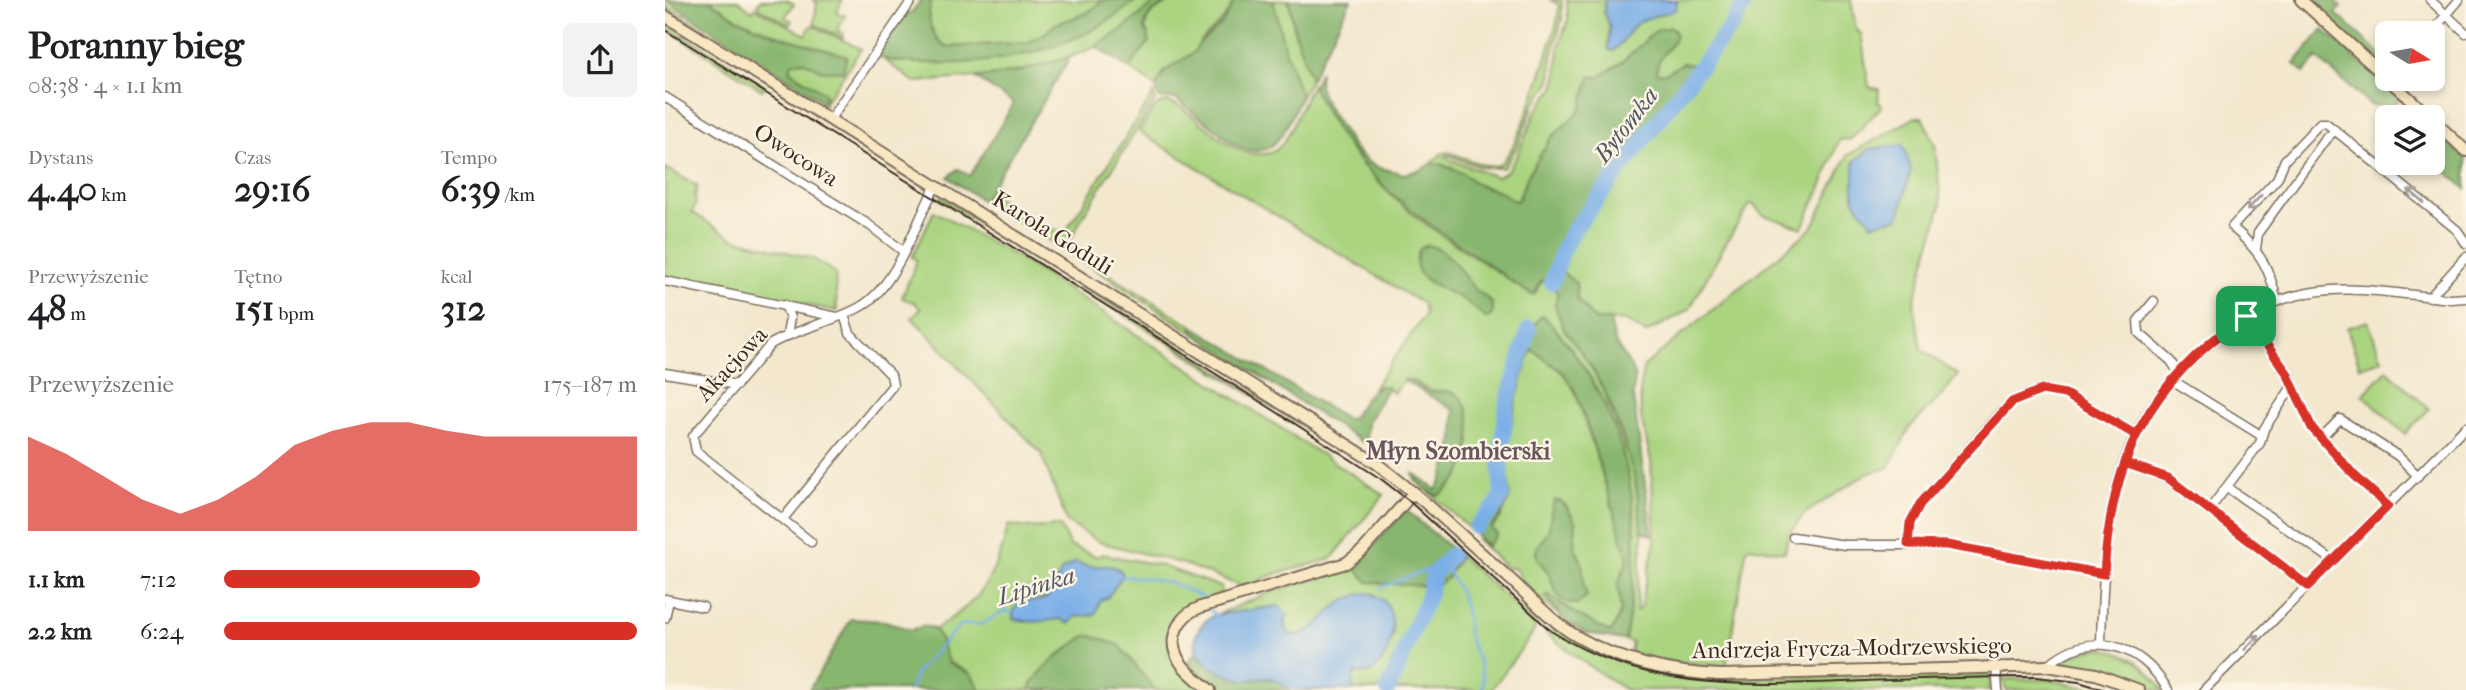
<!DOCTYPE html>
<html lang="pl">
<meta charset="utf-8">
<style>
body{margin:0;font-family:"IM FELL French Canon",serif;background:#f2f2f2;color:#202124;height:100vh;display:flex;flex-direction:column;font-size:26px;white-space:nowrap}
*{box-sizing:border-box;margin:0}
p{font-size:23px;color:#757577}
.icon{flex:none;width:38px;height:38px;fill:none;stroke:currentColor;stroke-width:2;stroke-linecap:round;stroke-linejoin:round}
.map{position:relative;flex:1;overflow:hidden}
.side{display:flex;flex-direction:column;background:#fff;width:665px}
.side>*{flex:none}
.needle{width:46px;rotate:101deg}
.controls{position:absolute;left:1710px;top:21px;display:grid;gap:14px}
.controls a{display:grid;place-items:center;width:70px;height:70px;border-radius:10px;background:#fff;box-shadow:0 4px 10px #0003;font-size:35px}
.pin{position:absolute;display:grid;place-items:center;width:60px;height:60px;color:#fff;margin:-30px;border-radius:14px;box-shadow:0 4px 10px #0006}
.round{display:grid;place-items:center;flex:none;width:74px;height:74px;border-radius:10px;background:#f2f2f2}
.head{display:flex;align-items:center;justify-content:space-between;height:119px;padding:0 28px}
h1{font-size:38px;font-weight:700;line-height:52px}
.metrics{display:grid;grid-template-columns:repeat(3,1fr);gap:10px;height:119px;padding:7px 28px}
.metrics div{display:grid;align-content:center}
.metrics b{font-size:35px;font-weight:700}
.metrics small{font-size:19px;font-weight:400}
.metrics p{font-size:19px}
.chart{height:196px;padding:14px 28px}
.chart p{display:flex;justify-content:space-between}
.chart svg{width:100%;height:126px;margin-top:7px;fill:#d93025;opacity:.7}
ul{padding:0 28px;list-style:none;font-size:23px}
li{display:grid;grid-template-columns:112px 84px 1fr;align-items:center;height:52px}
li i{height:18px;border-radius:9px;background:#d93025}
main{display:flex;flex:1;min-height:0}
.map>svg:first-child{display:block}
.green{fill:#aad480;stroke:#727f4f;stroke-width:2}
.forest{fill:#87b66e;stroke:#617046;stroke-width:2}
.water{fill:#79aee7;stroke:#5a6c82;stroke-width:2}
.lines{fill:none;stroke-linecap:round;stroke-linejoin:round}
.stream{stroke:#79aee7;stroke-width:2.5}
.river{stroke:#79aee7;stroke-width:16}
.street-casing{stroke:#7b6c5c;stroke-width:11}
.secondary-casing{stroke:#7b6c5c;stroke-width:14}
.street{stroke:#fff;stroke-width:8}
.secondary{stroke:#f9e7c3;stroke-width:10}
.tram{stroke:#3b2a1e;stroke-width:2}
.oneway{stroke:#a79f9a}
.route-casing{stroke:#fff;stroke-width:14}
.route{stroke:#d93025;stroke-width:9}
.labels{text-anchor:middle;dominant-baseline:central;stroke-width:5;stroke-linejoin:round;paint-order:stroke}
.street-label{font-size:23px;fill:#3b2a1e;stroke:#fcf5e5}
.water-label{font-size:24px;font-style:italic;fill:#515864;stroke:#fcf5e5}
.neighbourhood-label{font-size:24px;font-weight:bold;fill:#6b555c;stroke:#fcf5e5}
</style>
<main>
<section class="side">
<div class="head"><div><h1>Poranny bieg</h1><p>08:38 · 4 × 1.1 km</p></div><a class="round"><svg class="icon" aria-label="share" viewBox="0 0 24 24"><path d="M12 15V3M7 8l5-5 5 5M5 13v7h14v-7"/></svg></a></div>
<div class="metrics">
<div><p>Dystans</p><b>4.40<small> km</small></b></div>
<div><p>Czas</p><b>29:16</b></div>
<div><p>Tempo</p><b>6:39<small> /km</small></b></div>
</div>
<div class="metrics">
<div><p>Przewyższenie</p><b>48<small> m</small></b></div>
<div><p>Tętno</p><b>151<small> bpm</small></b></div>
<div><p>kcal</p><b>312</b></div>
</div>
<div class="chart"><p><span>Przewyższenie</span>175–187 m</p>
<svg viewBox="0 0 160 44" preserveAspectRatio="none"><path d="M0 44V11L10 17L20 25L30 33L40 38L50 33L60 25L70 14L80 9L90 6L100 6L110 9L120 11L130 11L140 11L150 11L160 11V44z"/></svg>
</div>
<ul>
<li><b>1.1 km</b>7:12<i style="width:62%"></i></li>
<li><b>2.2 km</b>6:24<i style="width:100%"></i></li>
</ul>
</section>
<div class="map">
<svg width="1801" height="690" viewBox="0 0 1801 690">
<rect width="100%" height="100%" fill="#fcf5e5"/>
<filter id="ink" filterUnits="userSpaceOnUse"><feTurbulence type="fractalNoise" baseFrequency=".0143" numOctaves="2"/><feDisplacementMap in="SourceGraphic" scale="14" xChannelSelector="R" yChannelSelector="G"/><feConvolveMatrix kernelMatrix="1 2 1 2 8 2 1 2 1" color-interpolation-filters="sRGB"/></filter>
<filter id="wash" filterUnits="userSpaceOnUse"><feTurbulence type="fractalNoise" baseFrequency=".00686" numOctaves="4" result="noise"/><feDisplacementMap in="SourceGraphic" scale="28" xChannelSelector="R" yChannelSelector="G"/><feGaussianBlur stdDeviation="1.57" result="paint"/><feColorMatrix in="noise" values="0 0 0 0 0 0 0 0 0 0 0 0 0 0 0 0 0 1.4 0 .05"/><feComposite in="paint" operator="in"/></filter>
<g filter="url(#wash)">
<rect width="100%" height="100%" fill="#f3e8ce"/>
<path class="green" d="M44 0H73L87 11 90 8 141 35 146 26H149L196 49 160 102 159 93 125 71 127 63 138 61 158 71 132 43 73 19Z
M96 0H122L129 4 120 17 127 21 125 25 93 7 92 5Z
M148 0H177L172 13 180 16 172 30 179 34 178 38 149 24 152 3Z
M267 0H438L422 13 385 28 379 34 364 42 283 47C266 40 260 15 267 0Z
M472 0H493C473 17 452 37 428 48 367 74 315 78 249 82L218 59 234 62 355 55C399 45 436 27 472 0Z
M508 0H570C560 21 554 24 538 39 534 43 532 49 528 53 513 67 500 65 491 87L464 68 484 42C474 15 488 12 508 0Z
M608 0H623L631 37 646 79 636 96 619 46Z
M886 0H897V19L887 56 886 81 869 105 852 147 838 168 815 167 783 155 780 158 832 177 842 171 852 156 871 111 889 88 892 78 894 46 903 19 902 0H940L939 14 945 26 943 49 947 51C957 46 961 34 969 26 979 16 997 12 1011 9L1012 0H1080L1073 14 1032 66 1018 63 1001 73H992C989 54 1010 52 1010 30L1006 27 992 30 958 61 933 78 928 76 925 78 915 111 886 138 863 175 853 200 846 201 832 190 813 185 790 169 775 164H766L776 154 783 152C795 155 819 168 830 166 852 164 885 45 892 22L894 5Z
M1087 0H1186L1191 29 1196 34 1204 87 1214 89 1213 103 1216 104V107L1186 139 1174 140 1157 185 1137 228 1098 215 1086 203 1062 241 1024 310 981 333 961 321 930 320 912 299 911 283 894 270 903 245 1079 19Z
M0 5 161 106 155 105 0 8Z
M0 23 100 86 97 90 0 28Z
M647 85C668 131 699 172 737 205 776 239 825 264 866 295L871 292 873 286 879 280 889 282 888 286 893 293 890 306 899 329 918 353 939 391 968 470 978 534 971 611 975 609 990 542 986 461 976 417 975 385 979 366 1147 228 1183 155 1251 117H1257L1270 145 1276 205 1249 302 1256 349 1293 375 1278 394 1245 427 1224 468 1203 473 1139 514 1123 536 1120 552 1082 547 1061 667 992 660 965 652 967 642 960 640C984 517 967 410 879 316L874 318 867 331 861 327 840 401 834 431 831 461 832 478 835 490 834 497 806 530 749 479 772 496C800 481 809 445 803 415 801 407 792 399 787 392L764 391 751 382 740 379 729 393C720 388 719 383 708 388L760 315 758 304 474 132C480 124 487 106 497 103 519 95 558 156 595 154 600 154 606 154 611 150 627 138 636 102 647 85Z
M489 93 490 101 421 211 400 249 318 201 326 187V194C341 203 384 235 401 231Z
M0 168 33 186 30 195 31 204 27 212 67 238 149 259 170 273 172 311 0 277Z
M278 197 646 429 645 431 273 198Z
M269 211 352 257 719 495 666 559 607 575 578 587 519 564 434 542 402 522 376 453 247 318 256 309 249 302 237 298 252 260 247 257Z
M404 250 526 325 530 334 403 252Z
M1703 321 1717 360 1695 367 1682 328Z
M866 349 898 373 910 391 958 538 963 560 953 584 956 611 946 634 911 614 883 595 881 597 897 618 856 582 853 572 848 568H841L812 539 813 538 822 546 832 534 826 529 836 517 845 496 841 457 851 401Z
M1722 370 1764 409 1740 434 1698 395Z
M345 525 364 528 395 526 405 546 432 557 437 554 494 565 556 587V594C544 601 527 601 516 611 511 615 508 624 506 631 497 658 518 673 536 690H490L454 645 429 636 394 654 386 665 368 681 365 690H315L311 681 283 662 270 630C285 618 302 609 314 594 328 575 338 549 343 526Z
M795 556 871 624 868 633 826 690H688V676L690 673H702L716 660 729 633 722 607 710 594C669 589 652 644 622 633L619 625 620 621 611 606 551 615 606 592 689 566 703 582 782 578Z
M891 628C945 658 978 676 1041 679L1323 673 1326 679 1325 690H961L921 664 882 634Z
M1433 648C1465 652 1480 665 1499 690H1489L1452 674 1398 662 1401 656Z
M1337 679 1384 680 1434 690H1341Z"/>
<path class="forest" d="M0 0H44L73 19 108 34 182 56 178 71H158L138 61 127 63 125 71 160 93V102Z
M256 0H267C260 15 266 40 283 47L364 42 379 34 391 24 422 13 438 0H472C453 14 434 28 413 37 353 63 282 69 218 59L212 55 240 15 247 12Z
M493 0H508C494 8 482 11 479 28L483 34 484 42 464 68 430 46 455 31Z
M570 0H608L619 46 636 96C621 127 610 168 568 143L511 99 494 98 491 87 499 72 529 52 535 43 557 24Z
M624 0H686L646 79 631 37Z
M1083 0H1087L1079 19 903 245 894 267V270L911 283 912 299 930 320H945L950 342 970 374 968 396 987 535 976 530 971 483 958 437 945 403 926 366 899 329 890 305 893 293 887 286 902 242 1072 22Z
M1643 0H1669L1676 7 1670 13 1722 60V71Z
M1006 27 1011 34C1008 49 990 56 992 73H1001L1018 63 1032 66 897 245 886 281H876L869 295C852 288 835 272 820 262 743 211 688 173 648 87L655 71 654 86 660 103 691 151 703 162 711 167 739 174 755 170 766 164H775L799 174 813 185 836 192 849 201 853 200 863 175 886 138 915 111 925 78 928 76 933 78 958 61 992 30Z
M1658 29 1735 98 1722 113 1712 104 1707 106 1652 58 1639 73 1629 64Z
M406 56 318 201 283 177 293 169 305 176 349 103 311 78 357 71Z
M1768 128 1801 159V189L1778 168 1773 170 1765 163H1768Z
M762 245C787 250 794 272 810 289 815 294 822 297 827 303L828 312 825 317 821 318C813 312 807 305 799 300 779 288 739 280 755 249Z
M879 316C966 412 984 514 960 639L957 640 921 633 897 618 881 596 883 594 911 614 946 633 956 611 953 584 963 559 924 430 910 391 898 373 867 349C855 377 843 426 841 456 840 491 853 497 826 528L832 535 822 546 810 534 832 509 838 495 837 453 845 403 867 331 874 318Z
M526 325 681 419 687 418C696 406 705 384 721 386L722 389 702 423 701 439 705 443 697 442 530 334Z
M740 379C749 381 756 388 764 391 774 393 782 389 791 394 813 409 806 457 794 476 790 483 781 489 775 495 766 495 749 483 748 473L771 490 778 478 789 439V410L738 380Z
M890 500 897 502 902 507 911 523 909 546 917 562 919 586 922 596 913 604C887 603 892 586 881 570 876 563 871 561 871 551 872 542 879 540 882 532 888 522 883 511 890 500Z
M741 510 795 556 782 578 770 587 703 582 689 566Z
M186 619 220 621 246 630 259 626 268 628 274 636 283 662 306 674 315 690H144Z
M420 636H429L454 645 490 690H365C370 671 403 648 420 636Z
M531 653C541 662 572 680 585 680 604 680 609 674 625 690H554L522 662Z"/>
<path class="water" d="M940 0H1012L1011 9C999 15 986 15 974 22 962 29 959 45 947 51L943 49 945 26 939 14Z
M1238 145 1246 169 1234 218 1207 224 1189 200V162L1204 149Z
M411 562C427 574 443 558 457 572V577L442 598C431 600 435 608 430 615L410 617 404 624 396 619 369 622 348 619C347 595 368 604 382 598L397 570Z
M700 593C745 596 726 669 702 673 698 674 694 673 691 673L688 676V690C669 690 648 690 629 690 621 689 615 680 605 678 596 676 588 681 579 680 559 677 526 661 531 638 533 627 541 619 551 615L614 606 623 616 618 622 622 633C644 642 658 615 674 604 682 599 691 595 700 593Z"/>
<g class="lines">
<path class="stream" d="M786 555 784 574C793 586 801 605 802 620 803 626 802 631 804 637 809 656 821 669 817 690
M457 577C472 576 487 579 501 582 514 584 525 593 538 597
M715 588 776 564
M545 610 552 617
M245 690 251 673 295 625 317 624 339 611 347 613"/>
<path class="river" d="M887 282 899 246 910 228 1068 24 1081 0
M811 527 831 506 837 495 835 462 842 403 864 329
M723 690 764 593 768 575 786 555"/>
</g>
</g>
<g filter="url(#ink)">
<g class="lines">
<g class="street-casing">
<path id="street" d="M1765 0 1801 33
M1766 33 1794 0
M0 97 204 225 238 251
M165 119 247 0
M1591 249 1593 233 1660 140 1670 130
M0 281 172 317
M1765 297 1801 257
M1489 301 1473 321 1474 333 1506 361 1514 373
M1612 301C1604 266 1594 250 1567 227L1612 179 1620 160 1655 123H1661L1792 230 1801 243
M120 305 125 318 122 335
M1582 316 1622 373 1647 428 1689 475 1723 506
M0 373 72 385
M1507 380 1597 436
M1656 438 1675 419 1733 456 1753 476
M1460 463 1503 479 1643 586
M1563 485 1567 491 1669 561
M1544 510 1595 443 1599 429 1628 385
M118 519 228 385 226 375 185 333 179 315
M1128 537 1180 545H1282L1439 574
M146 542 31 451 28 436 106 344C134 328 166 323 195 307 232 286 251 222 271 185
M1243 544 1245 523 1255 504 1334 414 1347 402 1362 395 1377 390 1400 394 1471 435
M0 599 38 607
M0 618 4 600
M1436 643C1438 571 1440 484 1478 420 1495 392 1516 369 1541 348 1571 321 1602 300 1643 293 1689 284 1740 295 1786 299L1801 298
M1331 666 1333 690
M1382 666C1425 628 1475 643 1503 690
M1539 690 1801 427"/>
</g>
<g class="secondary-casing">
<path id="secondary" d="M1636 0 1722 78
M0 16 711 463C758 498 800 539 844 578 866 598 887 622 913 637 958 663 1005 673 1056 675L1382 666 1431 674 1474 690
M1723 79 1765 117
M1768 120 1801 151
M545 690C526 675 499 656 512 628 517 617 525 611 536 607L681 563 698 550 749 492"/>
</g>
<use href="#street" class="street"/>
<use href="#secondary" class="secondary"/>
<path class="tram" d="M0 30 607 409 716 479 743 500 886 631C978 690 1072 686 1179 682 1243 679 1307 677 1371 677L1414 682 1440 690"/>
</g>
<defs><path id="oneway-shaft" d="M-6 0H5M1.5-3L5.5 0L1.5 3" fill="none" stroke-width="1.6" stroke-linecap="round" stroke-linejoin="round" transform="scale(1.75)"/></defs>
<g class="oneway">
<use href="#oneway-shaft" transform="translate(1751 196) rotate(-140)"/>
<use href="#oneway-shaft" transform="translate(1589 203) rotate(133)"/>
<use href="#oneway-shaft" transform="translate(1587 642) rotate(-45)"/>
</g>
</g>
<g class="lines" filter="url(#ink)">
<g class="route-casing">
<path id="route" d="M1581 316C1484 381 1446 458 1439 574L1282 545 1243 544 1245 523 1255 504 1347 402 1377 390 1400 394 1471 435 1460 463 1503 478 1643 586 1723 506 1689 475 1647 428 1622 373 1581 316"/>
</g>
<use href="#route" class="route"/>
</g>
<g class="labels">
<g class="street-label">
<text transform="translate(131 155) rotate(33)">Owocowa</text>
<text transform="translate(388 233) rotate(32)">Karola Goduli</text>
<text transform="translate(67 364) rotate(-47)">Akacjowa</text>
<text transform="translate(1187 648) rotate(-1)">Andrzeja Frycza-Modrzewskiego</text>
</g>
<g class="water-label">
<text transform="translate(961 125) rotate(-52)">Bytomka</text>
<text transform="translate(371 586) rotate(-17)">Lipinka</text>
</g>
<g class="neighbourhood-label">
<text x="793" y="451">Młyn Szombierski</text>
</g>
</g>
</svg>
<div class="controls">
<a><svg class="needle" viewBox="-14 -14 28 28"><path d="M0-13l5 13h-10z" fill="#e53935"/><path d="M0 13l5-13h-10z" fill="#757577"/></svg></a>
<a><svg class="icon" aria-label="layers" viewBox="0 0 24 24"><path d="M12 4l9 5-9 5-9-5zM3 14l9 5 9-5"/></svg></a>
</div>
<div class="pin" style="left:1581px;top:316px;background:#1e9e55"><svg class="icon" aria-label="arrive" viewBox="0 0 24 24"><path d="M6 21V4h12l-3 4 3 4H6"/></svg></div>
</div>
</main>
